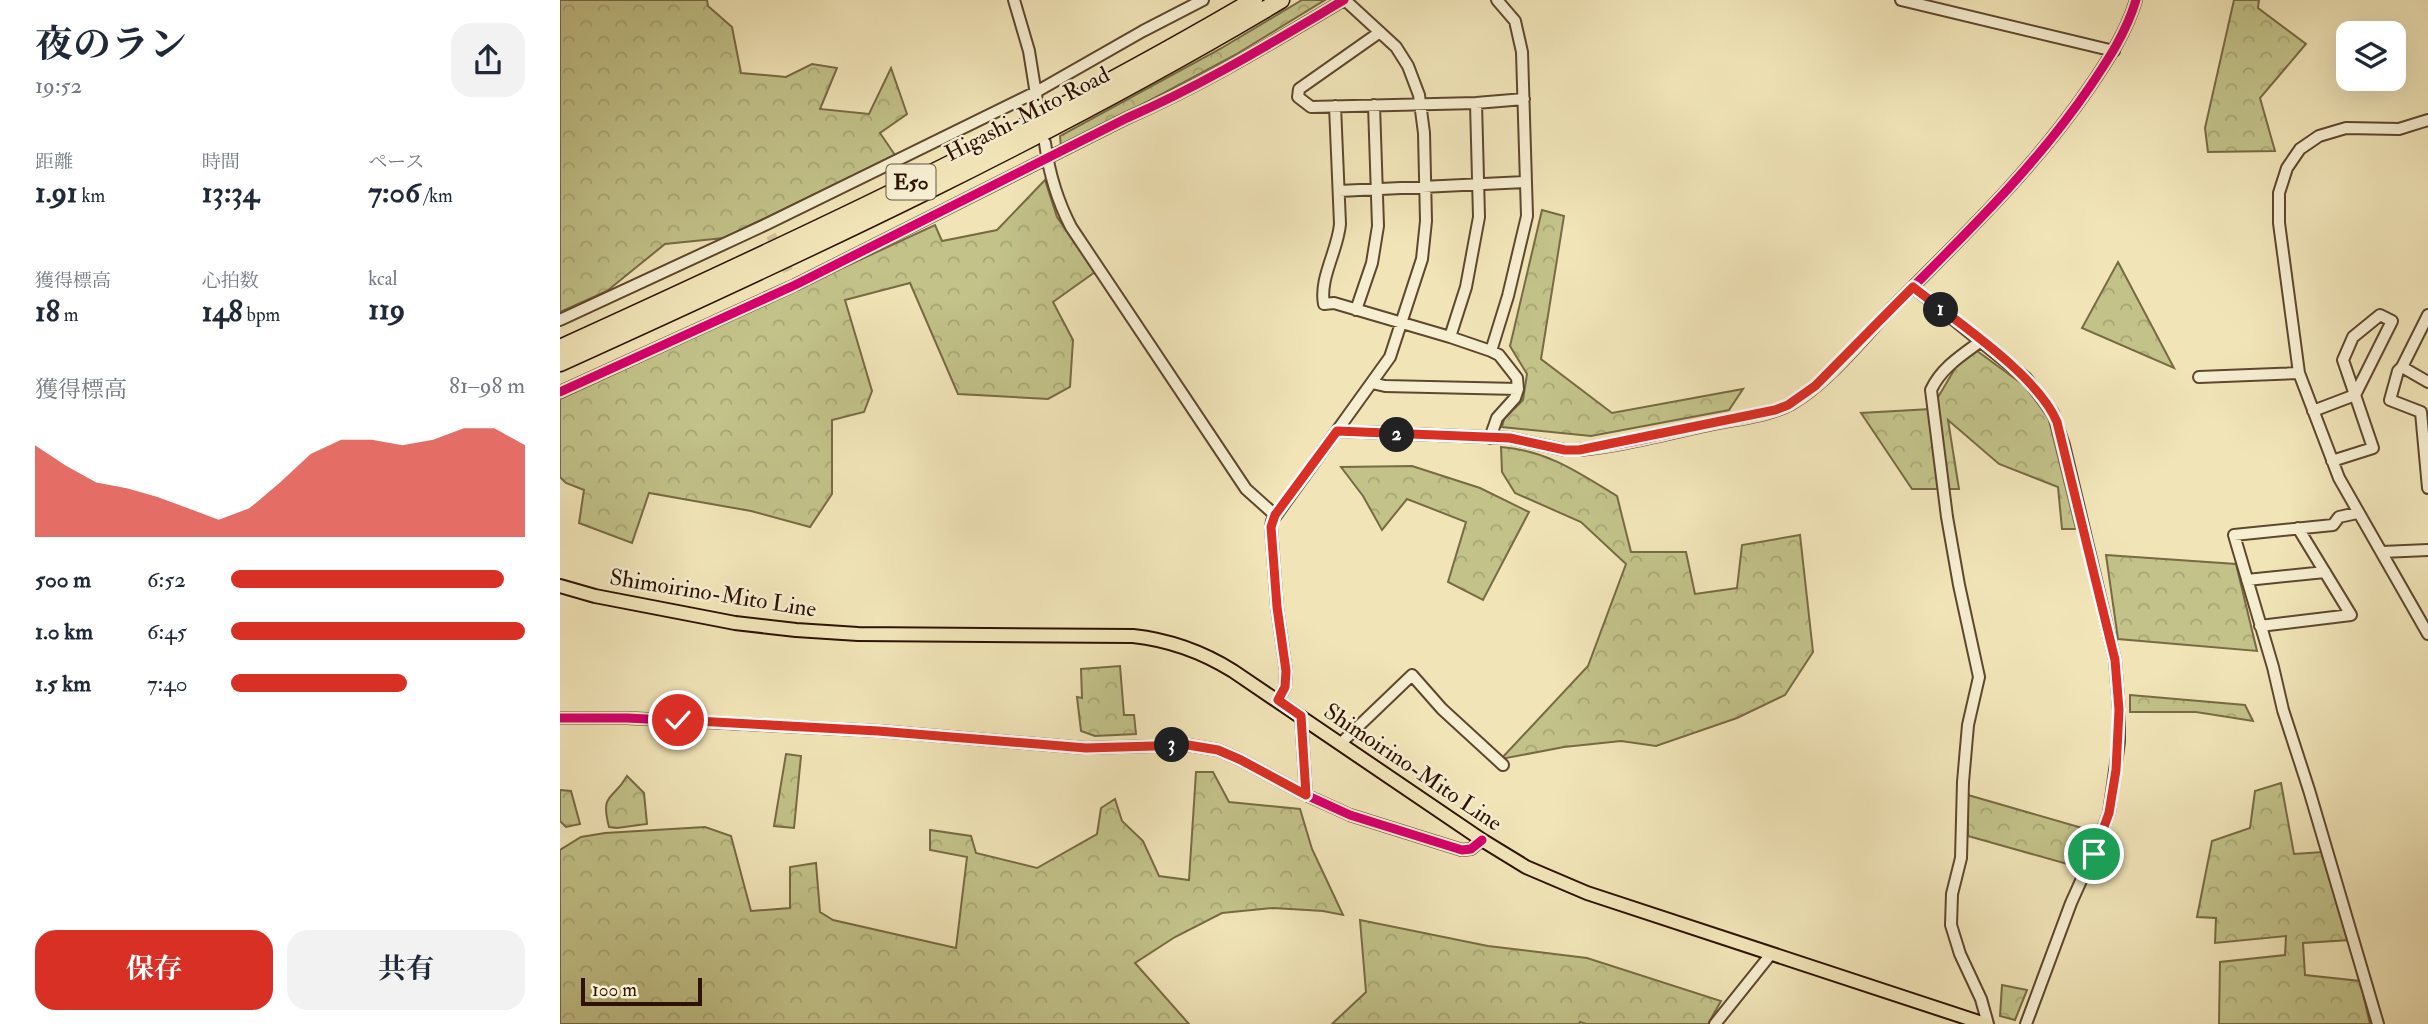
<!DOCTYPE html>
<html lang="ja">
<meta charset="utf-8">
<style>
body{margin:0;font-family:"IM FELL Double Pica","Noto Serif JP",serif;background:#f2f2f3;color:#1f2937;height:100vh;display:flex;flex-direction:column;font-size:26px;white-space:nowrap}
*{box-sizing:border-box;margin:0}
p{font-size:23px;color:#747a83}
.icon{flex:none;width:38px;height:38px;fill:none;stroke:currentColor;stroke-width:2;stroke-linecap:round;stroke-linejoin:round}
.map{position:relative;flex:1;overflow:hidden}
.sheet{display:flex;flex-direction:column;background:#fff;width:560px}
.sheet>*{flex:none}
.controls{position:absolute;left:1776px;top:21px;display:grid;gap:14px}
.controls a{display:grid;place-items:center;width:70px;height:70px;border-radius:14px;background:#fff;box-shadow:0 7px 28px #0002;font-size:35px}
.scale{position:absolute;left:21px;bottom:18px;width:121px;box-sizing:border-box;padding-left:7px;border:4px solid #2d1200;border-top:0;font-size:19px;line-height:24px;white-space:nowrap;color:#2d1200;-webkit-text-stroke:5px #f6eed1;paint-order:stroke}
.pin{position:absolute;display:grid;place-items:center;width:60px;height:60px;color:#fff;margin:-30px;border:4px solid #fff;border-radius:50%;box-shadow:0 2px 7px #0007}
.km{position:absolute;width:35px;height:35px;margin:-18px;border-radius:50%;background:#222;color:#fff;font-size:19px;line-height:35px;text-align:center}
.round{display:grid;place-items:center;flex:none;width:74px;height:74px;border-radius:21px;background:#f2f2f3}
.head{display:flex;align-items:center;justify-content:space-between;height:119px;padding:0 35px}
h1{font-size:38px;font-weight:700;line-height:52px}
.metrics{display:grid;grid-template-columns:repeat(3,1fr);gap:10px;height:119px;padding:7px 35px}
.metrics div{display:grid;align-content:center}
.metrics b{font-size:30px;font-weight:700}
.metrics small{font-size:19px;font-weight:400}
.metrics p{font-size:19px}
.chart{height:196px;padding:14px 35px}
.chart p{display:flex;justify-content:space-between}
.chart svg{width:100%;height:126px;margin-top:7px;fill:#d93025;opacity:.7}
.primary-button{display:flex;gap:14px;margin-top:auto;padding:14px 35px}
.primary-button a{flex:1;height:80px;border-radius:21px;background:#d93025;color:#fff;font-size:28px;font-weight:700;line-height:80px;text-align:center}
.primary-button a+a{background:#f2f2f3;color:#1f2937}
ul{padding:0 35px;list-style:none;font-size:23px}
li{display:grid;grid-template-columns:112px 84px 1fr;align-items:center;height:52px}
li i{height:18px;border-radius:9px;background:#d93025}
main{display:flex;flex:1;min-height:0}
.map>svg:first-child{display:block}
.forest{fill:url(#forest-crowns);stroke:#786a44;stroke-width:2}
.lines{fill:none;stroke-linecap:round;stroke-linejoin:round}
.minor-tunnel{stroke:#d4c59c;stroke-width:10;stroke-dasharray:10 5;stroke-linecap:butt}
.minor-casing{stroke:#5e472e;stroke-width:14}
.major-casing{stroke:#2d1200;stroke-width:16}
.highway-casing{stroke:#2d1200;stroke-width:19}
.minor{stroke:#f6eed1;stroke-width:10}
.major{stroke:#f1e5b8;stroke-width:12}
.highway{stroke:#f1e5b8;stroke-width:16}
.cycleway-casing{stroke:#f6eed1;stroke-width:13}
.cycleway{stroke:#d6006c;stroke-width:9}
.route-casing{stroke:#fff;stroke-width:14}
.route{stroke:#d93025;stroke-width:9}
.labels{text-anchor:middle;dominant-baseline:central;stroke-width:5;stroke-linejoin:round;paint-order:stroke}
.shield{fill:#f6eed1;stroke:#69543f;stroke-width:2}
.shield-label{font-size:21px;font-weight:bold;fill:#2d1200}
.street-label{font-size:23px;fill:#2d1200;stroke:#f6eed1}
</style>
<main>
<section class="sheet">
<div class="head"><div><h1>夜のラン</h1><p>19:52</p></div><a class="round"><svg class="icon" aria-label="share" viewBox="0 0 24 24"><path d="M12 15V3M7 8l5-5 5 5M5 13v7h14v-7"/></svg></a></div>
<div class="metrics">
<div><p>距離</p><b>1.91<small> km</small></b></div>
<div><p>時間</p><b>13:34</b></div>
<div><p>ペース</p><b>7:06<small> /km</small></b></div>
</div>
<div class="metrics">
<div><p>獲得標高</p><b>18<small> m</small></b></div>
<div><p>心拍数</p><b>148<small> bpm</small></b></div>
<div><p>kcal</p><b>119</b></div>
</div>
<div class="chart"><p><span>獲得標高</span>81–98 m</p>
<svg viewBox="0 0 160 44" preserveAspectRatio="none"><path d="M0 44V12L10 19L20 25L30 27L40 30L50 34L60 38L70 34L80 25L90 15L100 10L110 10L120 12L130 10L140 6L150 6L160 12V44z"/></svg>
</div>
<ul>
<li><b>500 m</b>6:52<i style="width:93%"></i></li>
<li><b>1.0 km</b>6:45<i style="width:100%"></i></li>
<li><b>1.5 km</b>7:40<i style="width:60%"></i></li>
</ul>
<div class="primary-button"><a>保存</a><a>共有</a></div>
</section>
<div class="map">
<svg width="1868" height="1024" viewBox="0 0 1868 1024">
<defs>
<pattern id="forest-crowns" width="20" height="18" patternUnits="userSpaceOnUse" patternTransform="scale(1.75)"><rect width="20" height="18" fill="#c2c289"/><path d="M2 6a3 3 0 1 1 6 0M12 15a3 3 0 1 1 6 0" fill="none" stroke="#a7a674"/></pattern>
</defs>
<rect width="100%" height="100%" fill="#f1e5b8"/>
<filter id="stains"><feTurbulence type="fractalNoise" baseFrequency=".00286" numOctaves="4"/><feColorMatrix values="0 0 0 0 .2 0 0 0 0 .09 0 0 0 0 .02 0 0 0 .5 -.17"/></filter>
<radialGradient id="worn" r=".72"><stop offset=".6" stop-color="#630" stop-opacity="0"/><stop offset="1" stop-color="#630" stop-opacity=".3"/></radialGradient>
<path class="forest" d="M0 0H147L148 6 172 27 181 73 226 77 252 64 277 68 260 109 309 114 331 68 347 114 320 133 335 155 164 238 105 244 47 291 0 312Z
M742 0H765L675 55 501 148 500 136 660 49Z
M1674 0H1699L1698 8 1746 44 1700 98 1715 151 1648 152 1645 128Z
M485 180 497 217 535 272 493 302 513 340 510 387 488 399 398 394 350 283 285 300 312 391 304 412 272 420V494L250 527 191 511 89 493 72 543 19 523 24 490 6 483 0 477V399L375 225 382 241 437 230Z
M982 210 1004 216 981 359 1052 413 1183 389 1169 410 1031 436 942 427 944 419 963 400 967 374 950 346Z
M1558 262 1614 368 1522 328Z
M1409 345 1469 389 1489 420 1516 529H1502L1498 487 1439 464 1388 420 1399 489H1352L1301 413 1371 409Z
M941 447C988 451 1018 472 1057 496L1071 552H1126L1135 594 1177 588 1182 545 1240 535 1253 652 1225 695 1177 718 1096 746 1061 741 1004 747 941 759 1028 666 1066 564 1021 522 955 493 942 472Z
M852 466 920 488 969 512 923 600 888 582 906 522 847 499 822 530 803 496 781 467Z
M1546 555 1676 564 1697 651 1558 639Z
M560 666 564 715H574L576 734 535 736 521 731 517 697 522 698 521 669Z
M1570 695 1685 705 1693 721 1636 712H1570Z
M226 754 241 756 234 828 214 826Z
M636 772H653L669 802 740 809 752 849 783 915 763 911 713 908 662 913 615 937 575 963 629 1024H0V850L21 837 45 833 145 827 171 836 191 911 230 908V867L256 863 260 912 273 920 396 948 407 857 370 850V830L411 836 416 853 477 868 537 834 541 808 555 799 562 821 583 841 599 876 629 880Z
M67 776 84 793 87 824 57 828 49 827C40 792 53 801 67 776Z
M1721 783 1734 854 1763 852 1790 940 1743 943 1745 975 1800 981 1810 1024H1659L1660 962 1725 955 1726 936 1655 943 1656 918 1637 917 1652 841 1690 828 1695 791Z
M0 790 11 791 20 824 6 827 0 821Z
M1408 795 1529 830 1518 867 1408 836Z
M800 920 928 946 1027 958 1161 1001 1148 1024H1026L1020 1022 1019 1024H772L806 992Z
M1442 985 1467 990 1455 1020 1440 1016Z"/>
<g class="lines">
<path class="minor-tunnel" d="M211 235 230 275"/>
<g class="minor-casing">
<path id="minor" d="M454 0 469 51 478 107
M1341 0 1554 51
M820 32 739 89 738 97 751 107 916 103 964 99
M775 106 780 224C778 250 759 278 764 304L774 303 890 337 931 351 939 355 957 378 958 389 955 398 937 418 930 438
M1868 120 1839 129 1786 128 1759 136 1740 149 1727 168 1719 193V223L1739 373 1779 478 1868 634
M485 143C489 173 497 200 511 227L686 489 715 515
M779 191 965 182
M1353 287 1466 378 1493 413 1504 445 1555 660 1559 710V742L1549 813 1533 854 1511 903 1466 1024
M796 310 812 263 818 226 814 105
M1820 315 1832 321 1795 395 1783 360 1793 337Z
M1868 315 1842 367 1868 382
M0 320 207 224 476 92 583 31 643 0
M890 337 906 287 919 217 916 103
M1421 341C1402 355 1381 368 1371 390L1387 517 1399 585 1419 677 1408 725 1403 782 1401 858 1392 894 1391 925 1400 954 1421 999 1428 1024
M931 351 948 296 967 216 962 52 955 21 937 0
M1842 367 1838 371 1830 400 1861 412 1868 488
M1639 377 1739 373
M812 383 825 386 958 389
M0 392 235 285 567 118C643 85 713 42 784 0
M1753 411 1795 395 1813 448 1772 461
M777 431 950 438 1005 450H1019C1062 446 1106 434 1149 425 1175 419 1207 417 1231 404 1267 384 1302 339 1331 309 1400 239 1473 170 1529 88 1548 60 1566 33 1576 0
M1797 513 1779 517 1773 525 1674 535 1713 667 1723 710 1749 790 1818 1024
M1822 552 1868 550
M1687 580 1765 572
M1700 626 1791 615 1738 528
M718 700 725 687 726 671 717 607 711 527 712 521 830 357 862 259 866 221 864 133 859 95 848 66 836 47 785 0
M741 716 746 795
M0 718H67L319 731 526 748 628 745 658 750 681 760 746 795 790 815 902 850 911 849 922 840
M780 744 852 675 882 709 943 765
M1155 1024 1211 954"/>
</g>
<g class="major-casing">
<path id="major" d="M0 586 35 596 175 623 236 630 298 634 573 636C610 640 641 651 673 671L922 840 966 867 1027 893 1425 1024"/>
</g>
<g class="highway-casing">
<path id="highway" d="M0 348C235 241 471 131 694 0
M0 363C245 252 490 138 721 0"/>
</g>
<use href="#minor" class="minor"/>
<use href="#major" class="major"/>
<use href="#highway" class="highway"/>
<g class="cycleway-casing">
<path id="cycleway" d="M0 392 235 285 567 118C643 85 713 42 784 0
M777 431 950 438 1005 450H1019C1062 446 1106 434 1149 425 1175 419 1207 417 1231 404 1267 384 1302 339 1331 309 1400 239 1473 170 1529 88 1548 60 1566 33 1576 0
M0 718H67L319 731 526 748 628 745 658 750 681 760 746 795 790 815 902 850 911 849 922 840"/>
</g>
<use href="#cycleway" class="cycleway"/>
</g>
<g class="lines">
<g class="route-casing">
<path id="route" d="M118 720 318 731 526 748 628 745 658 750 681 760 746 795 741 716 718 700 725 687 726 671 717 607 711 527 715 515 777 431 950 438 1005 450H1019L1215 410 1228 405 1255 386 1353 287C1394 320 1477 374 1497 422L1555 660 1559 710 1556 770 1549 813 1534 854"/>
</g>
<use href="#route" class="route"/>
</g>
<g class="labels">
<rect class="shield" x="326.5" y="164.5" width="49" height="35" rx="5"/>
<g class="shield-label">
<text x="351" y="182">E50</text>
</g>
<g class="street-label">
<text transform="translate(467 114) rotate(-27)">Higashi-Mito Road</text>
<text transform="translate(153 593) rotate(9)">Shimoirino-Mito Line</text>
<text transform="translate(853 767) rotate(34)">Shimoirino-Mito Line</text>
</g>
</g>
<rect width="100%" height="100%" filter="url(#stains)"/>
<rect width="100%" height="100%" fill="url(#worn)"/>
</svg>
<div class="controls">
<a><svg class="icon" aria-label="layers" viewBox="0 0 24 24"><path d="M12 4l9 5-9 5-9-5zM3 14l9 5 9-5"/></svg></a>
</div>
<div class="scale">100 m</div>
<div class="pin" style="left:1534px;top:854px;background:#1e9e55"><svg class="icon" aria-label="arrive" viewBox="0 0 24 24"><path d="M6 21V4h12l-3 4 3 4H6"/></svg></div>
<div class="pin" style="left:118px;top:720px;background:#d93025"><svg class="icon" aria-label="check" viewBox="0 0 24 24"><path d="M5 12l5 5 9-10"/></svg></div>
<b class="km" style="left:1381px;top:310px">1</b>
<b class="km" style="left:837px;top:435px">2</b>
<b class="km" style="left:612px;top:745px">3</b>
</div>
</main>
